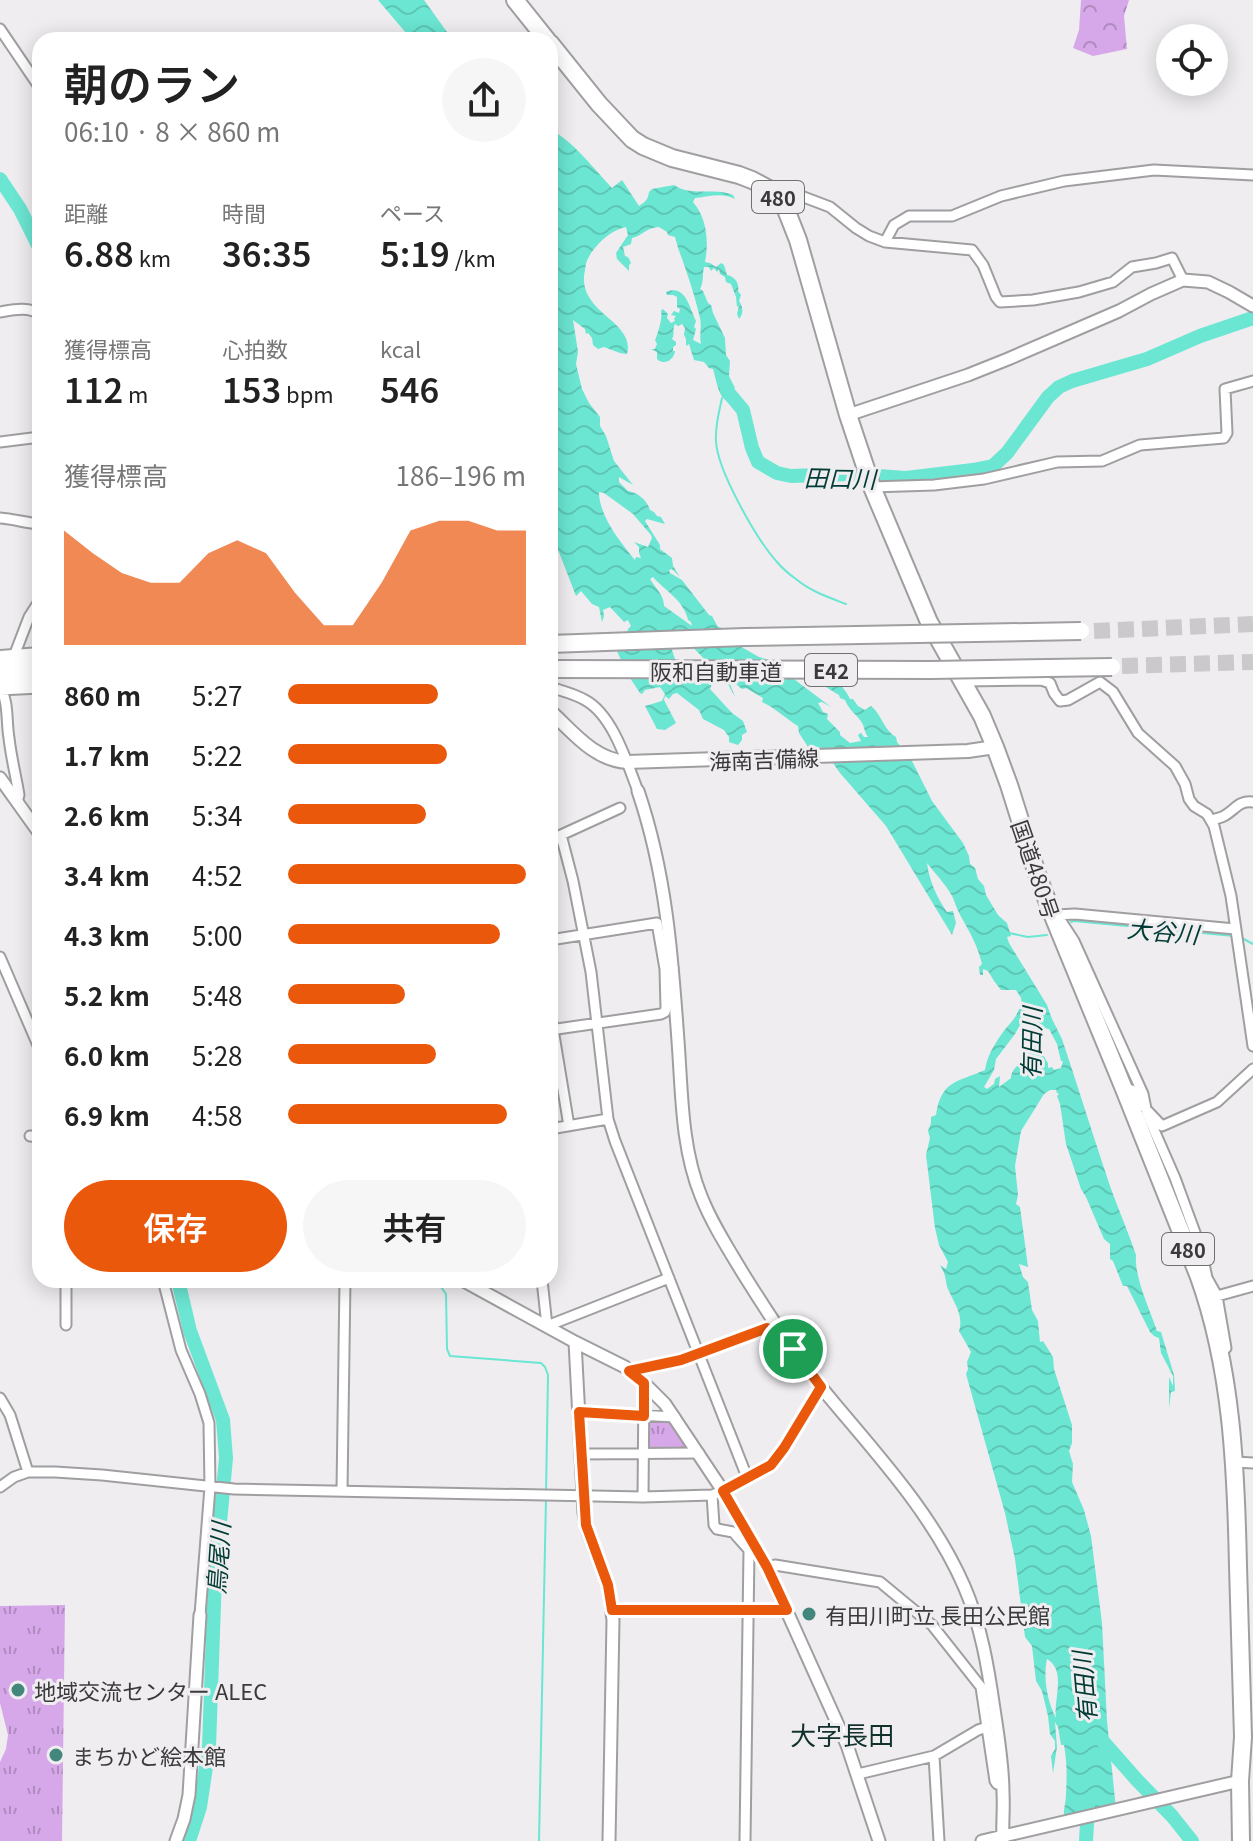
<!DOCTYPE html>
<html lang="ja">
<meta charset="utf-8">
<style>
body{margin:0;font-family:Georgia,"Noto Sans JP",serif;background:#f6f6f6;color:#222;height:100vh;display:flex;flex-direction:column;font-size:30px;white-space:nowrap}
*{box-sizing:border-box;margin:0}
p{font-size:26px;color:#767676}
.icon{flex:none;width:44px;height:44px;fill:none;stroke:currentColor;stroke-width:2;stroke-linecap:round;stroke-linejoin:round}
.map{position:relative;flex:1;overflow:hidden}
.side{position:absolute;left:32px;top:32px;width:526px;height:1256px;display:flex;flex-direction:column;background:#fff;border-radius:24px;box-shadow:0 4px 20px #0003}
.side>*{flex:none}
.tools{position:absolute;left:1156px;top:24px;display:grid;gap:16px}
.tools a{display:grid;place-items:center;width:72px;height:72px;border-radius:50%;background:#fff;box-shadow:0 4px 20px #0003;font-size:40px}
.pin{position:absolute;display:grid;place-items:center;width:68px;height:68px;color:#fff;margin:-34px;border:4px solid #fff;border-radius:50%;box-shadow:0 2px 8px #0007}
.round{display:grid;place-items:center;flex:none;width:84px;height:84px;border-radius:42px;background:#f6f6f6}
.headline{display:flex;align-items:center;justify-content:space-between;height:136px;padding:0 32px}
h1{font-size:44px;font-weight:600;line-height:60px}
.metrics{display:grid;grid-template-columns:repeat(3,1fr);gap:12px;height:136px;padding:8px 32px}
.metrics div{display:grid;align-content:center}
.metrics b{font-size:34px;font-weight:600}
.metrics small{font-size:22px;font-weight:400}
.metrics p{font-size:22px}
.chart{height:224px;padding:16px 32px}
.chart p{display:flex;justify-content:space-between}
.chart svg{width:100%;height:144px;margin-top:8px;fill:#ea580c;opacity:.7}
.button{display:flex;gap:16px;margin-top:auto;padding:16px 32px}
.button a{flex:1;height:92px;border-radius:48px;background:#ea580c;color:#fff;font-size:32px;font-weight:600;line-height:92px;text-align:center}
.button a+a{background:#f6f6f6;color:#222}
ul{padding:0 32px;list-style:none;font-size:26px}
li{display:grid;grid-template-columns:128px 96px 1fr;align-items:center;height:60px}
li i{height:20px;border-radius:10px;background:#ea580c}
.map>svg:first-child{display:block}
.forest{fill:url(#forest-crowns)}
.park{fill:url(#park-tufts)}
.water{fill:url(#water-waves);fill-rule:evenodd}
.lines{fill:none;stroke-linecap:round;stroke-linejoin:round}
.stream{stroke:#6be6d2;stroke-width:2}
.river{stroke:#6be6d2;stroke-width:14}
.motorway-tunnel{stroke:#cbc9cc;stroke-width:16;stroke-dasharray:16 8;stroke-linecap:butt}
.minor-casing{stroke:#a09ea1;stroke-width:13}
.tertiary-casing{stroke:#a09ea1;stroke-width:15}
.secondary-casing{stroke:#a09ea1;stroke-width:16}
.trunk-casing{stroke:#a09ea1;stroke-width:20}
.motorway-casing{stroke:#a09ea1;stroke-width:20}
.minor{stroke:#fff;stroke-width:9}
.tertiary{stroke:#fff;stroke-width:11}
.secondary{stroke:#fff;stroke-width:12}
.trunk{stroke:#fff;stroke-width:16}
.motorway{stroke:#fff;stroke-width:16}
.motorway-bridge-casing{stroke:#a09ea1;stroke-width:20;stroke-linecap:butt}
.motorway-bridge{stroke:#fff;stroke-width:16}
.route-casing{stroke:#fff;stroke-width:16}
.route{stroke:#ea580c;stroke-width:10}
.poi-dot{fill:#43877c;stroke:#efedf0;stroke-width:3}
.labels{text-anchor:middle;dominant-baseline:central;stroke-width:6;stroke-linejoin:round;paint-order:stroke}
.shield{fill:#efedf0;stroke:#717071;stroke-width:2}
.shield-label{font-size:20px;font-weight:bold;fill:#3b3a3b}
.street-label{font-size:22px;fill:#3b3a3b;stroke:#efedf0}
.poi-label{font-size:22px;fill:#3b3a3b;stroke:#efedf0;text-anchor:start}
.water-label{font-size:24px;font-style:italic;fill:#003c35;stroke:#efedf0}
.quarter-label{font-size:26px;fill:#10312c;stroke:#efedf0}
</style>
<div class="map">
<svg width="1253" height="1841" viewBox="0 0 1253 1841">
<defs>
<pattern id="forest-crowns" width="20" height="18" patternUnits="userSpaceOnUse" patternTransform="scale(2)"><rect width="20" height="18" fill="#d6a8e9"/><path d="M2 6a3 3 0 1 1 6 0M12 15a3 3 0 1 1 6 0" fill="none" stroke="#af8abe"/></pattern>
<pattern id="park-tufts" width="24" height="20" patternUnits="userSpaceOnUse" patternTransform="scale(2)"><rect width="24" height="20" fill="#d6a8e9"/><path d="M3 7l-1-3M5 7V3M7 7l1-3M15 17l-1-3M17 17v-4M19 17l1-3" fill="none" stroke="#af8abe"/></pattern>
<pattern id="water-waves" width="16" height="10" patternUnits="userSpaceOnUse" patternTransform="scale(2)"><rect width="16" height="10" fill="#6be6d2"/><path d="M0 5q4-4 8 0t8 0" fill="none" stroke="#5ec6b5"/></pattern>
</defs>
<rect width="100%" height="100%" fill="#efedf0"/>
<path class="forest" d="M1081 0H1129L1124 16 1127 49 1093 56 1073 48 1079 30Z"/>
<path class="park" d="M646 1418 673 1420 694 1451H646Z
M65 1605 62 1841H0V1762L6 1749 8 1735 0 1703V1606Z"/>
<path class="water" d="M378 0H424L447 32 458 40H412Z
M550 129C574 142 594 169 612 188L622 180 639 206C645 202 648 200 649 192L652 189 674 185C691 197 713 187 733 195L735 199C721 192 709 197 695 198L693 202C707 218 709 242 705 262L710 263 716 267 721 263 724 265 727 275C734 276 740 283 738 291L741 295 739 301C743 307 744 313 739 319L737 314 739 306 737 307 736 297 731 284 726 282 725 277 720 274 719 269 717 272 714 268 711 271 709 267H704C702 276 704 282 700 289L703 291 708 303 711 305 713 313 725 338 726 355 730 361 729 376 735 388 732 390 733 393H738L742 402C719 408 718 386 713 369L709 368 704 362 694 360 689 344 686 346V339L684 335 685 328 682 324 678 326 675 324C672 329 675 334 672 339L676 342V345L673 347V351H675C674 360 664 366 657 359V352L651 349H655L657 344 655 340C658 334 663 317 661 311L663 309 668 314 667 318 671 323 675 321 674 319 676 316 671 315 674 311 679 313 680 309 677 307V297L673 295H667L666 292C685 284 689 306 696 321L694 327 696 329 693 340 701 344C699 335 702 327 700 318 694 293 687 272 678 248L675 237 668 235 667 232 659 227C645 228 644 235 632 238L631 244 623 247 625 256 628 257 631 263 629 265V271L617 259 616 253 628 235 626 227C611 230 600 241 591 253 587 260 586 262 585 270 575 313 636 320 627 354L620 353 604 347 598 349 593 345 592 338 588 333 586 334 585 329 573 320 578 352 576 364 582 389 589 403 600 417V426L606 436 614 461 633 485 619 477V482L628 491C637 492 647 500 650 510L654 512 657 516 661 517 665 524 647 519 645 521 660 545V549L672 558 673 566 680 577 672 569 669 570 670 573 682 580 709 615 712 616 718 627 722 628 738 645 759 657 769 660 807 666 826 672 836 685 838 683C842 686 848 694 850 699H853L858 706 865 710 871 706C882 715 883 729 896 737L897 742 911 759 932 801 963 843 969 856 970 864 975 868 978 879 984 886 986 895 998 915 1007 923 1011 936 1007 937 1009 943 1047 1005 1052 1019 1062 1039C1077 1084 1091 1129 1106 1174 1115 1202 1127 1228 1136 1255 1134 1277 1150 1310 1157 1331L1161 1332 1174 1375 1175 1391 1171 1392 1169 1408V1377L1173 1386V1376L1161 1353 1159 1338 1154 1336 1150 1332 1127 1286H1123L1113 1261 1110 1259V1244L1104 1239 1086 1197 1081 1189 1066 1144 1060 1104 1057 1096 1059 1094 1056 1092 1057 1090H1050L1044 1094 1021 1131 1015 1166 1018 1195 1016 1204 1020 1207 1028 1267 1019 1264 1023 1277 1028 1282 1032 1310 1038 1321 1040 1342 1043 1341 1053 1357 1054 1369 1072 1425V1443L1069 1451 1073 1464 1072 1482 1084 1510 1091 1536 1102 1623 1107 1721 1116 1809 1065 1821C1062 1812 1066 1804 1066 1794 1067 1778 1067 1761 1064 1745H1061L1058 1727 1055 1722 1057 1747 1053 1773 1051 1756 1055 1749V1741L1050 1734 1048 1716 1042 1691 1036 1681 1032 1646 1025 1637 1015 1559 1005 1513 966 1374 968 1369 967 1362 971 1352 959 1331C964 1315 954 1303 948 1289 946 1285 946 1280 945 1276 944 1272 942 1269 940 1265L946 1269 948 1262 939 1245 935 1228 926 1155 930 1138 928 1131 931 1123V1117L936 1115C941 1080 958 1082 985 1070 987 1056 994 1045 1003 1032 1009 1024 1015 1020 1019 1009H1023L1021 998 1016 990H1001L994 981 988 971 983 969V975H980L979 967 982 964C978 948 972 936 964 922 959 914 956 906 953 898 949 888 933 871 927 863 929 880 937 898 947 912L953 911 956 923 952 935 886 826 840 773 833 763 812 753 799 733 798 726C785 718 774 707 762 702L763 698 746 688 742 689 731 680 729 681 735 697 728 684 713 681 710 689 732 713 743 721 747 732 742 735V740L738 745 729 742V737L724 730 703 719 699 710 677 693 673 694 669 699 665 696 664 700 676 723 665 730 657 729 645 706 662 701 665 694 660 687 645 690 642 694 640 693 628 675 615 647 627 635 628 629 631 626 628 620 624 622 610 607 603 610 604 616 602 622 599 607 592 604 581 591 576 596 550 529ZM599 492 604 493 633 514 651 535 652 538 648 547 634 542 639 547V553L641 558 636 557 635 560C621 543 599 516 599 492ZM653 577C664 590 684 600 688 620L691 622 692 626 664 606C664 595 656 589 650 579ZM659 632C680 634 697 649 709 665L704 675 694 679 676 662 671 647ZM802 675C817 679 826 688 839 695L840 698 845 700C849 710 855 713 860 720 865 726 864 732 868 737H864L861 733 858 735 861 741 850 743 840 735V732L827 719 828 714 823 712 818 703 822 702 831 707 790 676ZM1026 1014C1034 1026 1029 1044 1025 1058 1019 1064 1011 1070 1011 1078L999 1087 1000 1076 995 1079 994 1084 987 1089 984 1087 994 1070 996 1059 1015 1034ZM1045 1028 1049 1029 1057 1044 1061 1061H1063L1061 1068 1054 1070 1052 1067 1048 1068V1063C1042 1055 1037 1040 1045 1028ZM1047 1659C1067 1671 1053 1700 1056 1718 1047 1701 1043 1677 1047 1659Z"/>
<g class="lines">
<path class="stream" d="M722 398C719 412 715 426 716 441 717 470 757 540 777 562 782 568 789 574 796 579 810 591 828 597 846 604
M1071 922 1074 921 1234 936
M1009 933 1028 937 1047 935
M1240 937 1253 944
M436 1280 446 1294 447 1349 450 1356 541 1363 545 1367 548 1375 546 1492
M539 1841 546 1498"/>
<path class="river" d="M0 179 20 209 40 249
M727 391 743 410 752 448 758 462 777 473 791 476 850 474 906 478 973 470 993 466 1007 453 1048 397 1059 387 1072 381 1147 359 1200 336 1253 318
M178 1280 190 1331 223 1420 226 1458 215 1576 209 1747 200 1807 189 1841
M1099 1737 1136 1779 1172 1816 1192 1841
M1086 1841 1088 1806"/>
<path class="motorway-tunnel" d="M1094 631 1253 624
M1122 666 1253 662"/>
<g class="minor-casing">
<path id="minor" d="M0 29 40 88
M771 190 780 188 830 207 856 228 869 236 885 242 972 250 983 265 996 297 1000 302 1033 300 1079 292 1113 282 1132 267 1156 263 1172 258 1183 280
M885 242 894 225 909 216H952L1001 196 1064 181 1154 170 1253 175
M0 312C12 310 30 306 40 315
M40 334V369
M0 442 40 437
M872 487 934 485 984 479 1057 462 1102 461 1140 445 1224 438 1227 433 1225 389 1253 381
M0 518C14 519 26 523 40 524
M14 656 29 617 40 600
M963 681 1041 680 1050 683 1054 693 1060 701 1068 700 1100 682 1113 692 1138 733 1175 766 1185 784 1189 799 1194 806 1207 814 1214 826 1231 896 1253 1046
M0 687C9 702 6 721 9 738 11 757 16 776 19 795L17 802
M550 687C562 691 575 694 585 700 613 715 627 763 638 791
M0 690 40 688
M1211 820C1215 819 1220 818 1224 816 1235 810 1239 800 1253 802
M561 835 573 881 591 972 608 1119 615 1141 747 1477
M550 845 561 835 620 808
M1056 915 1075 914 1235 929
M1059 918 1074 941 1143 1094 1147 1114 1175 1178 1201 1249 1207 1278
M550 940 657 923 665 969 673 968
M0 957 40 1050
M550 1011 569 1126
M550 1030 661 1014 665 1012 666 1008 665 969
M1128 1089 1132 1090 1143 1106 1162 1126 1217 1102 1253 1069
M550 1129 608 1119
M30 1136 40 1137
M1202 1277 1207 1278 1217 1296 1253 1286
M163 1280 181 1350 200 1394 209 1423 210 1487 200 1615
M542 1280 547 1326 669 1278
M141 1281 151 1280
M1217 1296 1226 1348
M66 1325V1280
M629 1371 688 1357 767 1328 782 1349 788 1351 793 1349
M0 1398 10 1415 28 1472
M579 1412 675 1417
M581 1454 699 1453
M1235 1462 1253 1463
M0 1487 14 1477 28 1472H55L102 1475 234 1489 643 1497 712 1495 723 1491 774 1462 821 1387
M342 1490 345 1280
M712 1495 714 1525 717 1529 733 1532 749 1550 753 1546
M643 1497 644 1383
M767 1567 775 1565 880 1582 932 1625 981 1687 995 1781 997 1784H1003
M612 1610H787
M934 1756 939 1841
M858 1774 934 1756 978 1730 987 1727
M745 1841 749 1550"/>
</g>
<g class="tertiary-casing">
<path id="tertiary" d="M848 415 968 375 1008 359 1119 311 1151 294 1183 280 1208 282 1229 292 1253 306
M0 778 40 834
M638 791C666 873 672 955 678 1041 682 1093 681 1147 701 1196 712 1224 729 1250 744 1275 772 1320 801 1364 835 1404 882 1460 934 1517 964 1586 981 1625 988 1667 994 1709 998 1736 1003 1764 1003 1793 1004 1809 1002 1825 1003 1841
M462 1280 575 1342 625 1367 644 1383 665 1404 723 1491 767 1567 847 1745 879 1841
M575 1342 584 1513 588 1532 608 1585 613 1620 609 1841
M176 1841 184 1819 189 1795 200 1615
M982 1841 1240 1781"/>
</g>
<g class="secondary-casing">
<path id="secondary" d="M0 657 40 654
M550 711C573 732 594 760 627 762L968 751 995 747"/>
</g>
<g class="trunk-casing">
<path id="trunk" d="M515 0 547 40
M550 43 599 104 632 139 643 146 672 158 739 175 752 180 771 190 785 207 798 240 848 415 872 487 929 622 982 716 995 747 1009 785 1037 874 1053 916 1124 1089 1199 1277C1232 1369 1236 1469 1238 1566 1240 1623 1241 1680 1243 1737L1240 1781 1241 1841"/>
</g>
<g class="motorway-casing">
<path id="motorway" d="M0 668 40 666
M0 681 40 678"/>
</g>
<use href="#minor" class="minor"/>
<use href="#tertiary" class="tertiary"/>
<use href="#secondary" class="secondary"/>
<use href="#trunk" class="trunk"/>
<use href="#motorway" class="motorway"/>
<g class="motorway-bridge-casing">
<path id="motorway-bridge" d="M550 644 745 637 1081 631
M550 669 931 670 1112 667"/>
</g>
<use href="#motorway-bridge" class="motorway-bridge"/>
</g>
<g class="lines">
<g class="route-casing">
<path id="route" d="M767 1328 785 1351 793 1349 821 1387 784 1448 771 1465 723 1491 767 1567 787 1610H612L608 1585 586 1525 579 1412 644 1416V1383L629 1371 681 1360Z"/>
</g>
<use href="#route" class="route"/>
</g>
<g class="poi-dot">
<circle cx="809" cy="1614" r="8"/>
<circle cx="18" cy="1690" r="8"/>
<circle cx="56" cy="1755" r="8"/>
</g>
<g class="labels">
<g class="shield">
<rect x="752" y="181" width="52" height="32" rx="6"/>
<rect x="805" y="654" width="52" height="32" rx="6"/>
<rect x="1162" y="1233" width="52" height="32" rx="6"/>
</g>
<g class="shield-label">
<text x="778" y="197">480</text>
<text x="831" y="670">E42</text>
<text x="1188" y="1249">480</text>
</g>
<g class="street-label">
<text x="716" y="670">阪和自動車道</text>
<text transform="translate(764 758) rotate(-2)">海南吉備線</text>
<text transform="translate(1037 869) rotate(71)">国道480号</text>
</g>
<g class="poi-label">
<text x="825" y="1614">有田川町立 長田公民館</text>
<text x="34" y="1690">地域交流センター ALEC</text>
<text x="72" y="1755">まちかど絵本館</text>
</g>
<g class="water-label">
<text transform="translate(840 477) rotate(1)">田口川</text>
<text transform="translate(1163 930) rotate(5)">大谷川</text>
<text transform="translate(1030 1043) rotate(-89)">有田川</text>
<text transform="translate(217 1558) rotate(-86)">鳥尾川</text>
<text transform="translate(1083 1687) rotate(-95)">有田川</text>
</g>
<g class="quarter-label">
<text x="842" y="1733">大字長田</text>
</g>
</g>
</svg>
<div class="tools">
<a><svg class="icon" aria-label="locate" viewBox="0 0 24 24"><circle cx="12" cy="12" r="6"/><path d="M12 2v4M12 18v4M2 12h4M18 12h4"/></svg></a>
</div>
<div class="pin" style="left:793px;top:1349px;background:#1e9e55"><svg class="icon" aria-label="arrive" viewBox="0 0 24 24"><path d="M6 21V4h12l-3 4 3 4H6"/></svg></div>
<section class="side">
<div class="headline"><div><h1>朝のラン</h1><p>06:10 · 8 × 860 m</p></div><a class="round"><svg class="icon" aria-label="share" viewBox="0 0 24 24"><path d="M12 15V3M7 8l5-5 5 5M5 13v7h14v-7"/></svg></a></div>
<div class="metrics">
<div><p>距離</p><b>6.88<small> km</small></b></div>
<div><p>時間</p><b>36:35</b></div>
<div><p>ペース</p><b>5:19<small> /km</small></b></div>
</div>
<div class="metrics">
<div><p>獲得標高</p><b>112<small> m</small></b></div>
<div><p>心拍数</p><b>153<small> bpm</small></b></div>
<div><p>kcal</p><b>546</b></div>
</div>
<div class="chart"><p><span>獲得標高</span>186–196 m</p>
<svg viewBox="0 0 160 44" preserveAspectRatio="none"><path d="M0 44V9L10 16L20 22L30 25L40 25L50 16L60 12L70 16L80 28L90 38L100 38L110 25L120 9L130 6L140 6L150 9L160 9V44z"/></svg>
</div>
<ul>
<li><b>860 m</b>5:27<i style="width:63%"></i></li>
<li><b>1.7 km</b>5:22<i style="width:67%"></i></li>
<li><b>2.6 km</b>5:34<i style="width:58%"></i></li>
<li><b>3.4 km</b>4:52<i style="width:100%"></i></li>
<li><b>4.3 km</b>5:00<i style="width:89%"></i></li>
<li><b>5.2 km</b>5:48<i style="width:49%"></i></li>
<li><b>6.0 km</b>5:28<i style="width:62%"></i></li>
<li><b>6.9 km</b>4:58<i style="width:92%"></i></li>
</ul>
<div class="button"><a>保存</a><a>共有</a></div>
</section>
</div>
